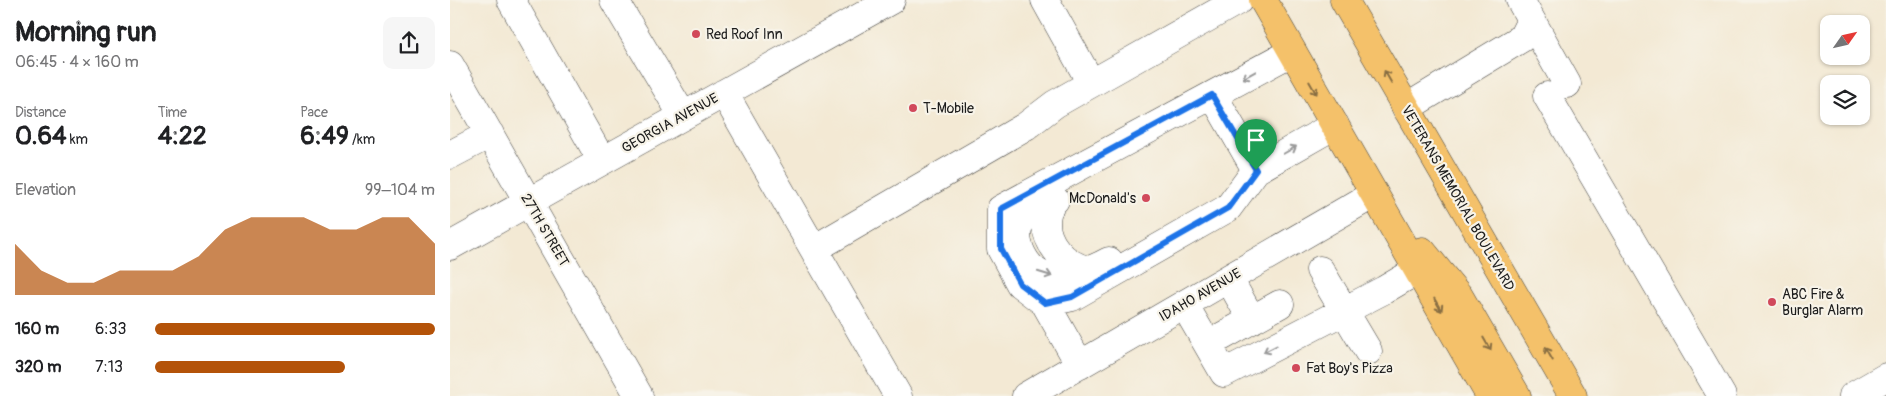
<!DOCTYPE html>
<meta charset="utf-8">
<style>
body{margin:0;font-family:Pangolin,sans-serif;background:#f6f6f6;color:#202124;height:100vh;display:flex;flex-direction:column;font-size:19px;white-space:nowrap}
*{box-sizing:border-box;margin:0}
p{font-size:16px;color:#757577}
.icon{flex:none;width:28px;height:28px;fill:none;stroke:currentColor;stroke-width:2;stroke-linecap:round;stroke-linejoin:round}
.map{position:relative;flex:1;overflow:hidden}
.panel{display:flex;flex-direction:column;background:#fff;width:450px}
.panel>*{flex:none}
.needle{width:32px;rotate:56deg}
.tools{position:absolute;left:1370px;top:15px;display:grid;gap:10px}
.tools a{display:grid;place-items:center;width:50px;height:50px;border-radius:10px;background:#fff;box-shadow:0 1px 4px #0004;font-size:25px}
.pin{position:absolute;display:grid;place-items:center;width:42px;height:42px;color:#fff;margin:-51px -21px;border-radius:50% 50% 50% 0;rotate:-45deg;box-shadow:0 0 5px #0007}
.pin .icon{rotate:45deg}
.round{display:grid;place-items:center;flex:none;width:52px;height:52px;border-radius:10px;background:#f6f6f6}
.summary{display:flex;align-items:center;justify-content:space-between;height:85px;padding:0 15px}
h1{font-size:28px;font-weight:700;line-height:38px}
.stats{display:grid;grid-template-columns:repeat(3,1fr);gap:8px;height:85px;padding:5px 15px}
.stats div{display:grid;align-content:center}
.stats b{font-size:25px;font-weight:700}
.stats small{font-size:14px;font-weight:400}
.stats p{font-size:14px}
.chart{height:140px;padding:10px 15px}
.chart p{display:flex;justify-content:space-between}
.chart svg{width:100%;height:90px;margin-top:5px;fill:#b45309;opacity:.7}
ul{padding:0 15px;list-style:none;font-size:16px}
li{display:grid;grid-template-columns:80px 60px 1fr;align-items:center;height:38px}
li i{height:12px;border-radius:6px;background:#b45309}
main{display:flex;flex:1;min-height:0}
.map>svg:first-child{display:block}
.lines{fill:none;stroke-linecap:round;stroke-linejoin:round}
.minor-casing{stroke:#3c3b38;stroke-width:29}
.major-casing{stroke:#3c3b38;stroke-width:29}
.minor{stroke:#fff;stroke-width:28}
.major{stroke:#f4c16a;stroke-width:28}
.oneway{stroke:#999}
.oneway2{stroke:#886e43}
.route-casing{stroke:#fff;stroke-width:10}
.route{stroke:#1a73e8;stroke-width:6}
.poi-dot{fill:#d1495b;stroke:#f7f3e8;stroke-width:2}
.labels{text-anchor:middle;dominant-baseline:central;stroke-width:4.5;stroke-linejoin:round;paint-order:stroke}
.poi-label{font-size:14px;fill:#1c1c1c;stroke:#f7f3e8;text-anchor:start}
.street-label{font-size:14px;fill:#1c1c1c;stroke:#f7f3e8}
</style>
<main>
<section class="panel">
<div class="summary"><div><h1>Morning run</h1><p>06:45 · 4 × 160 m</p></div><a class="round"><svg class="icon" aria-label="share" viewBox="0 0 24 24"><path d="M12 15V3M7 8l5-5 5 5M5 13v7h14v-7"/></svg></a></div>
<div class="stats">
<div><p>Distance</p><b>0.64<small> km</small></b></div>
<div><p>Time</p><b>4:22</b></div>
<div><p>Pace</p><b>6:49<small> /km</small></b></div>
</div>
<div class="chart"><p><span>Elevation</span>99–104 m</p>
<svg viewBox="0 0 160 44" preserveAspectRatio="none"><path d="M0 44V19L10 32L20 38L30 38L40 32L50 32L60 32L70 25L80 12L90 6L100 6L110 6L120 12L130 12L140 6L150 6L160 19V44z"/></svg>
</div>
<ul>
<li><b>160 m</b>6:33<i style="width:100%"></i></li>
<li><b>320 m</b>7:13<i style="width:68%"></i></li>
</ul>
</section>
<div class="map">
<svg width="1436" height="396" viewBox="0 0 1436 396">
<rect width="100%" height="100%" fill="#f7f3e8"/>
<filter id="ink" filterUnits="userSpaceOnUse"><feTurbulence type="fractalNoise" baseFrequency=".02" numOctaves="2"/><feDisplacementMap in="SourceGraphic" scale="10" xChannelSelector="R" yChannelSelector="G"/><feConvolveMatrix kernelMatrix="1 2 1 2 8 2 1 2 1" color-interpolation-filters="sRGB"/></filter>
<filter id="wash" filterUnits="userSpaceOnUse"><feTurbulence type="fractalNoise" baseFrequency=".0096" numOctaves="4" result="noise"/><feDisplacementMap in="SourceGraphic" scale="20" xChannelSelector="R" yChannelSelector="G"/><feGaussianBlur stdDeviation="1.12" result="paint"/><feColorMatrix in="noise" values="0 0 0 0 0 0 0 0 0 0 0 0 0 0 0 0 0 1.4 0 .05"/><feComposite in="paint" operator="in"/></filter>
<g filter="url(#wash)">
<rect width="100%" height="100%" fill="#f3e9d4"/>
</g>
<g filter="url(#ink)">
<g class="lines">
<g class="minor-casing">
<path id="minor" d="M61 0 152 161
M164 0 233 116
M595 0 641 83
M1070 0 1117 84
M842 52 551 209V249L570 284 595 303 622 297 778 208 806 170 885 125
M0 65 189 396
M274 93 448 396
M763 95 806 170
M1097 96 1272 396
M956 108 1072 38 1081 20
M0 155 40 134
M604 200C601 205 598 209 597 214 591 241 615 266 639 270
M605 200C593 205 575 211 570 223 561 241 576 271 596 276 616 280 641 271 659 261
M0 246 441 0
M364 249 576 126 605 104 789 0
M870 270 918 351
M779 279 802 320
M595 303 630 365
M734 304 774 373 934 290 968 270
M771 337 830 304
M576 396 924 194
M1403 396 1436 377"/>
</g>
<g class="major-casing">
<path id="major" d="M813 0 1040 396
M894 0 1123 396
M972 251 1009 296 1067 396"/>
</g>
<use href="#minor" class="minor"/>
<use href="#major" class="major"/>
</g>
<defs><path id="oneway-shaft" d="M-6 0H5M1.5-3L5.5 0L1.5 3" fill="none" stroke-width="1.6" stroke-linecap="round" stroke-linejoin="round" transform="scale(1.25)"/></defs>
<g class="oneway">
<use href="#oneway-shaft" transform="translate(799 75) rotate(151)"/>
<use href="#oneway-shaft" transform="translate(840 150) rotate(-30)"/>
<use href="#oneway-shaft" transform="translate(595 274) rotate(17)"/>
<use href="#oneway-shaft" transform="translate(820 349) rotate(153)"/>
</g>
<g class="oneway2">
<use href="#oneway-shaft" transform="translate(938 77) rotate(-120)"/>
<use href="#oneway-shaft" transform="translate(863 88) rotate(60)"/>
<use href="#oneway-shaft" transform="translate(988 305) rotate(60)"/>
<use href="#oneway-shaft" transform="translate(1037 344) rotate(60)"/>
<use href="#oneway-shaft" transform="translate(1099 354) rotate(-120)"/>
</g>
</g>
<g class="lines" filter="url(#ink)">
<g class="route-casing">
<path id="route" d="M762 95 806 170 778 208 622 297 595 303 570 284 551 249V209Z"/>
</g>
<use href="#route" class="route"/>
</g>
<g class="poi-dot">
<circle cx="246" cy="34" r="5"/>
<circle cx="463" cy="108" r="5"/>
<circle cx="696" cy="198" r="5"/>
<circle cx="1322" cy="302" r="5"/>
<circle cx="846" cy="368" r="5"/>
</g>
<g class="labels">
<g class="poi-label">
<text x="256" y="34">Red Roof Inn</text>
<text x="473" y="108">T-Mobile</text>
<text x="686" y="198" text-anchor="end">McDonald's</text>
<text x="1332" y="294">ABC Fire &amp;<tspan x="1332" dy="16">Burglar Alarm</tspan></text>
<text x="856" y="368">Fat Boy's Pizza</text>
</g>
<g class="street-label">
<text transform="translate(220 123) rotate(-29)">GEORGIA AVENUE</text>
<text transform="translate(1008 198) rotate(60)">VETERANS MEMORIAL BOULEVARD</text>
<text transform="translate(95 230) rotate(60)">27TH STREET</text>
<text transform="translate(750 295) rotate(-30)">IDAHO AVENUE</text>
</g>
</g>
</svg>
<div class="tools">
<a><svg class="needle" viewBox="-14 -14 28 28"><path d="M0-13l5 13h-10z" fill="#e53935"/><path d="M0 13l5-13h-10z" fill="#757577"/></svg></a>
<a><svg class="icon" aria-label="layers" viewBox="0 0 24 24"><path d="M12 4l9 5-9 5-9-5zM3 14l9 5 9-5"/></svg></a>
</div>
<div class="pin" style="left:806px;top:170px;background:#1e9e55"><svg class="icon" aria-label="arrive" viewBox="0 0 24 24"><path d="M6 21V4h12l-3 4 3 4H6"/></svg></div>
</div>
</main>
